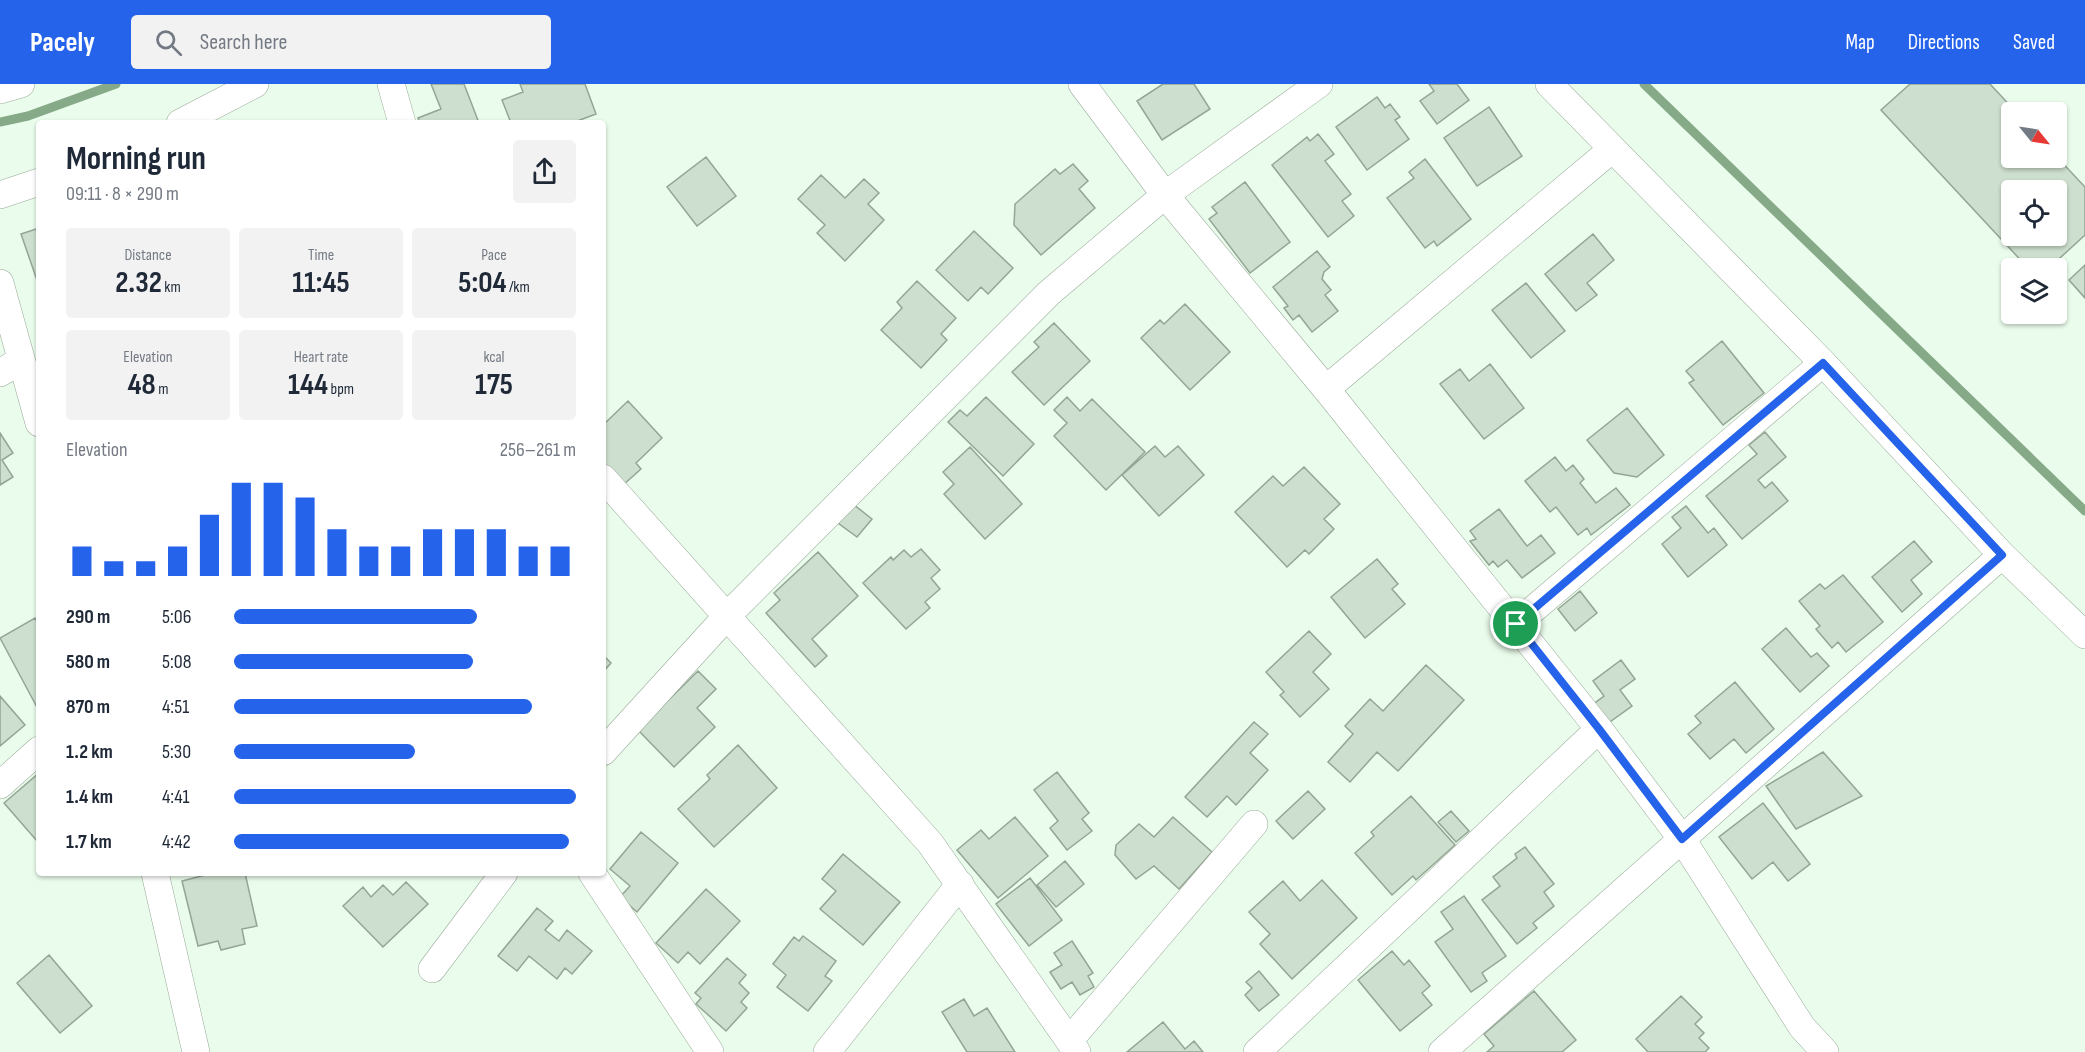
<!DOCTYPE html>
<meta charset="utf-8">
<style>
body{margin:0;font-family:"Sofia Sans Condensed",sans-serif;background:#f2f2f3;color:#1f2937;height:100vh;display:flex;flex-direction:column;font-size:22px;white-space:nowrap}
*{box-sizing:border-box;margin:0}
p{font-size:20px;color:#747a83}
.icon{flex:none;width:33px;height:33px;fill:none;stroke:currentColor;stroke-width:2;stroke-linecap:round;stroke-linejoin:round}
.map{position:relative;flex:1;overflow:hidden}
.details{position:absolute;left:36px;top:36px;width:570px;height:756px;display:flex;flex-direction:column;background:#fff;border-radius:6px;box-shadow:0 2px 4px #0004}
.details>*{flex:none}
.needle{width:39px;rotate:120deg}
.buttons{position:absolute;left:2001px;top:18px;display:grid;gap:12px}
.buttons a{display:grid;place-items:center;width:66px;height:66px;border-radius:6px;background:#fff;box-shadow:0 2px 4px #0004;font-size:30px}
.pin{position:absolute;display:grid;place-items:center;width:51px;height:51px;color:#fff;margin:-26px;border:3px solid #fff;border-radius:50%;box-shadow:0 2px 6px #0007}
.round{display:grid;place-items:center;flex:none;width:63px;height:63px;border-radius:6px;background:#f2f2f3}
.summary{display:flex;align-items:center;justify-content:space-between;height:102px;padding:0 30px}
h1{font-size:33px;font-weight:700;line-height:45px}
.metrics{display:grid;grid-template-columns:repeat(3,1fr);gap:9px;height:102px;padding:6px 30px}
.metrics div{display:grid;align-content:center;border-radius:6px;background:#f2f2f3;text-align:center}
.metrics b{font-size:30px;font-weight:700}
.metrics small{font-size:16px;font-weight:400}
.metrics p{font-size:16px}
.chart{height:168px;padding:12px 30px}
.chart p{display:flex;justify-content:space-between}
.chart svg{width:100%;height:108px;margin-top:6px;stroke:#2563eb;stroke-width:6}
ul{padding:0 30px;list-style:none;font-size:20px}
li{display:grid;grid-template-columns:96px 72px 1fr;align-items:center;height:45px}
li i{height:15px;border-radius:8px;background:#2563eb}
header{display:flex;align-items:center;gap:36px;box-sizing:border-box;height:84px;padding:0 30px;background:#2563eb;color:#fff}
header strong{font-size:28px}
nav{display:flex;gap:33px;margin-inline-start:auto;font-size:21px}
.search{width:420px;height:54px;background:#f2f2f3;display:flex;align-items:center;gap:15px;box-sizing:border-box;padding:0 21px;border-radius:6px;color:#747a83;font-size:22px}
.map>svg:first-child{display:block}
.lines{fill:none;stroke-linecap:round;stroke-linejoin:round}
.stream{stroke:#86a988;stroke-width:9}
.building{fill:#cddfce;stroke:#94a595;stroke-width:1.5;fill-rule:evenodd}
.minor-casing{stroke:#99aa9a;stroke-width:28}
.minor{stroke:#fff;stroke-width:27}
.route-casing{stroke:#fff;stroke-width:12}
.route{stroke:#2563eb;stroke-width:8}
</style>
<header>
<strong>Pacely</strong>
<div class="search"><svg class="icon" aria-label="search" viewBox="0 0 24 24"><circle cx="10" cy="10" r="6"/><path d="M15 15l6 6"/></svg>Search here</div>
<nav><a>Map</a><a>Directions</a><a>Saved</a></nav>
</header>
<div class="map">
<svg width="2085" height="968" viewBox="0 0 2085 968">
<rect width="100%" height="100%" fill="#eafceb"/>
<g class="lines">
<path class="stream" d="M1644 0 2085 427
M0 38 28 32 116 0"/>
</g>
<path class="building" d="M431 0H464L479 39H420L418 34 441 25Z
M520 0H585L596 30 572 39H511L502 16 523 8Z
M1163 0H1194L1210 25 1162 56 1137 17Z
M1429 0H1457L1469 16 1437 40 1420 17 1434 7Z
M1910 0H1990L2016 28H2012V74L2056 72 2085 103V151L2049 184H2028L1881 26ZM2012 106H2056V152H2012Z
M1377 13 1385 24 1390 20 1400 33 1395 36 1409 55 1367 86 1336 43Z
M1489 23 1522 72 1477 102 1444 54Z
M1318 50 1334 70 1325 77 1351 110 1342 117 1354 132 1328 153 1272 81 1307 53 1310 57Z
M706 73 736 112 697 142 667 103Z
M1425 75 1471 135 1437 162 1434 157 1425 164 1387 114 1414 94 1409 88Z
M1073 80 1088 97 1079 105 1095 124 1041 171 1014 141 1015 120 1055 85 1060 90Z
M821 91 845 114 864 95 879 109 868 120 884 136 845 177 817 149 825 141 798 115Z
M1245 98 1290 158 1250 189 1209 135 1217 129 1212 123Z
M39 144V202L21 150Z
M974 147 1013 184 988 210 981 203 968 217 936 186Z
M1593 150 1614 176 1587 199 1597 211 1576 227 1545 190Z
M1317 167 1330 183 1324 188 1322 195 1331 206 1325 211 1338 227 1312 248 1299 231 1293 236 1284 224 1288 222 1273 203Z
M2085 181V214L2069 196Z
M917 197 956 234 941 250 947 256 921 284 881 246 902 224 897 218Z
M1526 199 1565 247 1531 274 1492 226Z
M1185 220 1230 268 1190 306 1141 254 1160 236 1164 240Z
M1054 239 1090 277 1044 321 1012 288 1039 263 1034 258Z
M1722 257 1764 309 1723 341 1689 299 1694 296 1686 287Z
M1490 280 1524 324 1484 355 1440 300 1460 285 1469 297Z
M986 313 1034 360 1003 392 948 338 960 326 967 332Z
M1067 313 1080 327 1092 315 1145 368 1106 406 1054 352 1067 339 1054 326Z
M628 317 662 354 636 379 641 385 622 402 603 381V341Z
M1627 324 1664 371 1637 393 1614 389 1587 356Z
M1765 348 1786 373 1758 396 1765 404 1772 398 1788 417 1742 455 1706 412 1757 370 1749 361Z
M0 349 13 369 2 376 13 393 0 401Z
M1155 362 1165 373 1178 362 1204 391 1159 432 1122 391Z
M970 363 1022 420 985 455 944 410 954 400 943 388Z
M1555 373 1566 387 1573 381 1584 395 1580 399 1596 419 1616 404 1630 421 1591 451 1587 444 1578 451 1556 423 1550 428 1525 397Z
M1304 383 1340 420 1324 435 1334 445 1309 470 1305 466 1287 483 1235 428 1273 392 1283 402Z
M853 420 872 435 857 453 838 439Z
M1686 422 1708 449 1714 444 1727 461 1688 493 1662 460 1681 444 1672 433Z
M1499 425 1527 462 1541 451 1555 469 1522 494 1507 476 1498 483 1493 477 1489 481 1470 457 1476 455 1470 447Z
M1914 457 1932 478 1911 496 1922 510 1902 528 1872 493Z
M921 465 940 486 931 494 940 505 925 518 930 524 906 545 863 499 891 473 893 476 904 466 911 473Z
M818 468 858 512 812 555 827 572 815 583 766 529 780 516 774 509Z
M1377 475 1398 500 1392 505 1405 520 1365 554 1331 513Z
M1843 491 1883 538 1846 568 1838 558 1832 564 1816 545 1820 542 1799 517 1820 500 1825 505Z
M1580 507 1597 529 1575 547 1558 525Z
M35 534 39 541V627L0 554Z
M1786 544 1811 573 1817 569 1829 582 1800 608 1762 565Z
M1309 547 1331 570 1313 588 1329 605 1300 633 1280 611 1284 608 1266 588Z
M603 571 611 579 603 588Z
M1621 576 1635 595 1620 606 1632 622 1607 640 1592 621 1604 612 1593 597Z
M1426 581 1464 616 1398 687 1377 668 1350 698 1328 678 1353 650 1345 642 1370 615 1383 627Z
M698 587 716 605 697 624 715 643 674 683 638 646Z
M1735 598 1774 645 1746 669 1734 655 1710 675 1688 650 1701 639 1695 632Z
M0 612 25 641 0 662Z
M1254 638 1268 650 1250 669 1268 686 1236 721 1227 712 1207 733 1185 713Z
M738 661 777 704 714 763 678 725 710 695 707 691Z
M1823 668 1862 712 1796 745 1766 702Z
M1057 688 1089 729 1082 735 1092 747 1067 766 1050 744 1058 737 1034 706Z
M39 689V755L37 757 4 719Z
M1308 707 1325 725 1293 755 1276 737Z
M1411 712 1455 761 1416 796 1413 792 1392 811 1355 769 1374 752 1371 748Z
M1763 719 1810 780 1788 797 1773 778 1752 795 1719 753Z
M1451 727 1469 747 1456 758 1438 738Z
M1015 733 1048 772 998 814 957 766 981 746 989 755Z
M1173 733 1212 768 1179 805 1154 782 1136 795 1115 771 1116 761 1139 740 1154 753Z
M641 748 678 779 637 828 620 813 630 802 610 785Z
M1525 763 1554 800 1544 808 1554 822 1533 839 1537 844 1517 860 1482 816 1500 802 1493 793 1517 774 1515 770Z
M843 770 900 818 863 861 820 825 836 807 822 795Z
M1065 777 1084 800 1056 823 1037 801Z
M213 789H245L257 842 242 845 245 860 221 866 218 857 198 862 182 797Z
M1030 794 1062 836 1029 862 996 820Z
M1322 796 1357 834 1292 895 1260 860 1270 850 1249 828 1283 797 1300 817Z
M406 798 428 820 383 863 343 822 363 803 371 813 383 801 393 811Z
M706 805 740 837 700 880 688 868 678 879 656 859Z
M1464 812 1506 872 1482 889 1487 897 1471 908 1435 858 1453 845 1441 828Z
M537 824 553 837 545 846 559 857 567 846 592 867 572 890 565 884 557 895 529 872 517 887 498 872Z
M803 852 836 877 825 892 832 897 808 927 777 903 786 891 773 880 794 853 799 857Z
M1072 857 1093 889 1088 892 1094 903 1080 911 1072 898 1061 905 1050 888 1062 881 1054 869Z
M1392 867 1404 881 1409 876 1430 902 1422 909 1432 921 1400 947 1358 896Z
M49 871 92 922 60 949 17 899Z
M727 874 746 891 739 899 749 909 741 918 747 924 726 947 696 920 701 914 695 909Z
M1259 887 1279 911 1259 927 1245 911 1252 904 1246 898Z
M1534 907 1576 956 1562 968H1487L1494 962 1484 950Z
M1681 912 1702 933 1695 940 1704 949 1699 954 1709 964 1705 968H1648L1636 955Z
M964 915 974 932 987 924 1015 968H967L942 928Z
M1163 938 1185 965 1194 957 1203 968H1127Z"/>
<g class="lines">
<g class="minor-casing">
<path id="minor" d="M391 0 402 39
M1082 0 1165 111 1326 305 1599 645 1682 755 1802 943 1825 968
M1549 0 1823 279 2002 471
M0 6 21 0
M180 39 255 0
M0 111 39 98
M0 199 39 339
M0 289 21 276
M1326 305 1611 66
M603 394 930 759 1077 968
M1516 540 1823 279
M603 668 727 532 1049 209 1165 111 1319 0
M0 701 39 666
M155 789 196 968
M592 789 710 968
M432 885 504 789
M1069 957 1254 740
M827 968 960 800
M1257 968 1599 645
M1442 968 2002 471 2085 551"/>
</g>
<use href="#minor" class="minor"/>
</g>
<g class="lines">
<g class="route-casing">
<path id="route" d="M1823 279 2002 471 1682 755 1599 645 1516 540Z"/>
</g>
<use href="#route" class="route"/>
</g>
</svg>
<div class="buttons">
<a><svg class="needle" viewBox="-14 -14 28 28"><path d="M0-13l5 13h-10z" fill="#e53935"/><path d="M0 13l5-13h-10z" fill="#747a83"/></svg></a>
<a><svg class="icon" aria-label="locate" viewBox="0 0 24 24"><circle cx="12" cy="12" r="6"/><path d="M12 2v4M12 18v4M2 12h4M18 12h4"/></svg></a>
<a><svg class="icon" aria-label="layers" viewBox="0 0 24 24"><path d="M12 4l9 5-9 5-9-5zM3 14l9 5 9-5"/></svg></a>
</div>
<div class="pin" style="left:1516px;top:540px;background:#1e9e55"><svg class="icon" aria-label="arrive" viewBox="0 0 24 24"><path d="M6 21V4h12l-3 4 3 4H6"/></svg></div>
<section class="details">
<div class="summary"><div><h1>Morning run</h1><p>09:11 · 8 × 290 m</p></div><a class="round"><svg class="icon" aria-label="share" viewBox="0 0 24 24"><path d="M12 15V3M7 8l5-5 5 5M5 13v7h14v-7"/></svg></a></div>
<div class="metrics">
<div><p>Distance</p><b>2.32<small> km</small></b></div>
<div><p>Time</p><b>11:45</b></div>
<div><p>Pace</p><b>5:04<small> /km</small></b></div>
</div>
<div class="metrics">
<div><p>Elevation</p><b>48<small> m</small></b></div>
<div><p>Heart rate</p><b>144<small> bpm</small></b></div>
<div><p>kcal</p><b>175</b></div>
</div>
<div class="chart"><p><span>Elevation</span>256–261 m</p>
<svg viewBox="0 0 160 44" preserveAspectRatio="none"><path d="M5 44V32M15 44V38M25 44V38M35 44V32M45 44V19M55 44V6M65 44V6M75 44V12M85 44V25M95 44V32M105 44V32M115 44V25M125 44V25M135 44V25M145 44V32M155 44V32"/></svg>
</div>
<ul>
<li><b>290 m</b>5:06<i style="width:71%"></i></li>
<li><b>580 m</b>5:08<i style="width:70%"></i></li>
<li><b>870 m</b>4:51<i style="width:87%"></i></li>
<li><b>1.2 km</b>5:30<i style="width:53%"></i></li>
<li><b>1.4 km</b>4:41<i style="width:100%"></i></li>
<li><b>1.7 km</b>4:42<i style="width:98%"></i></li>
</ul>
</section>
</div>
